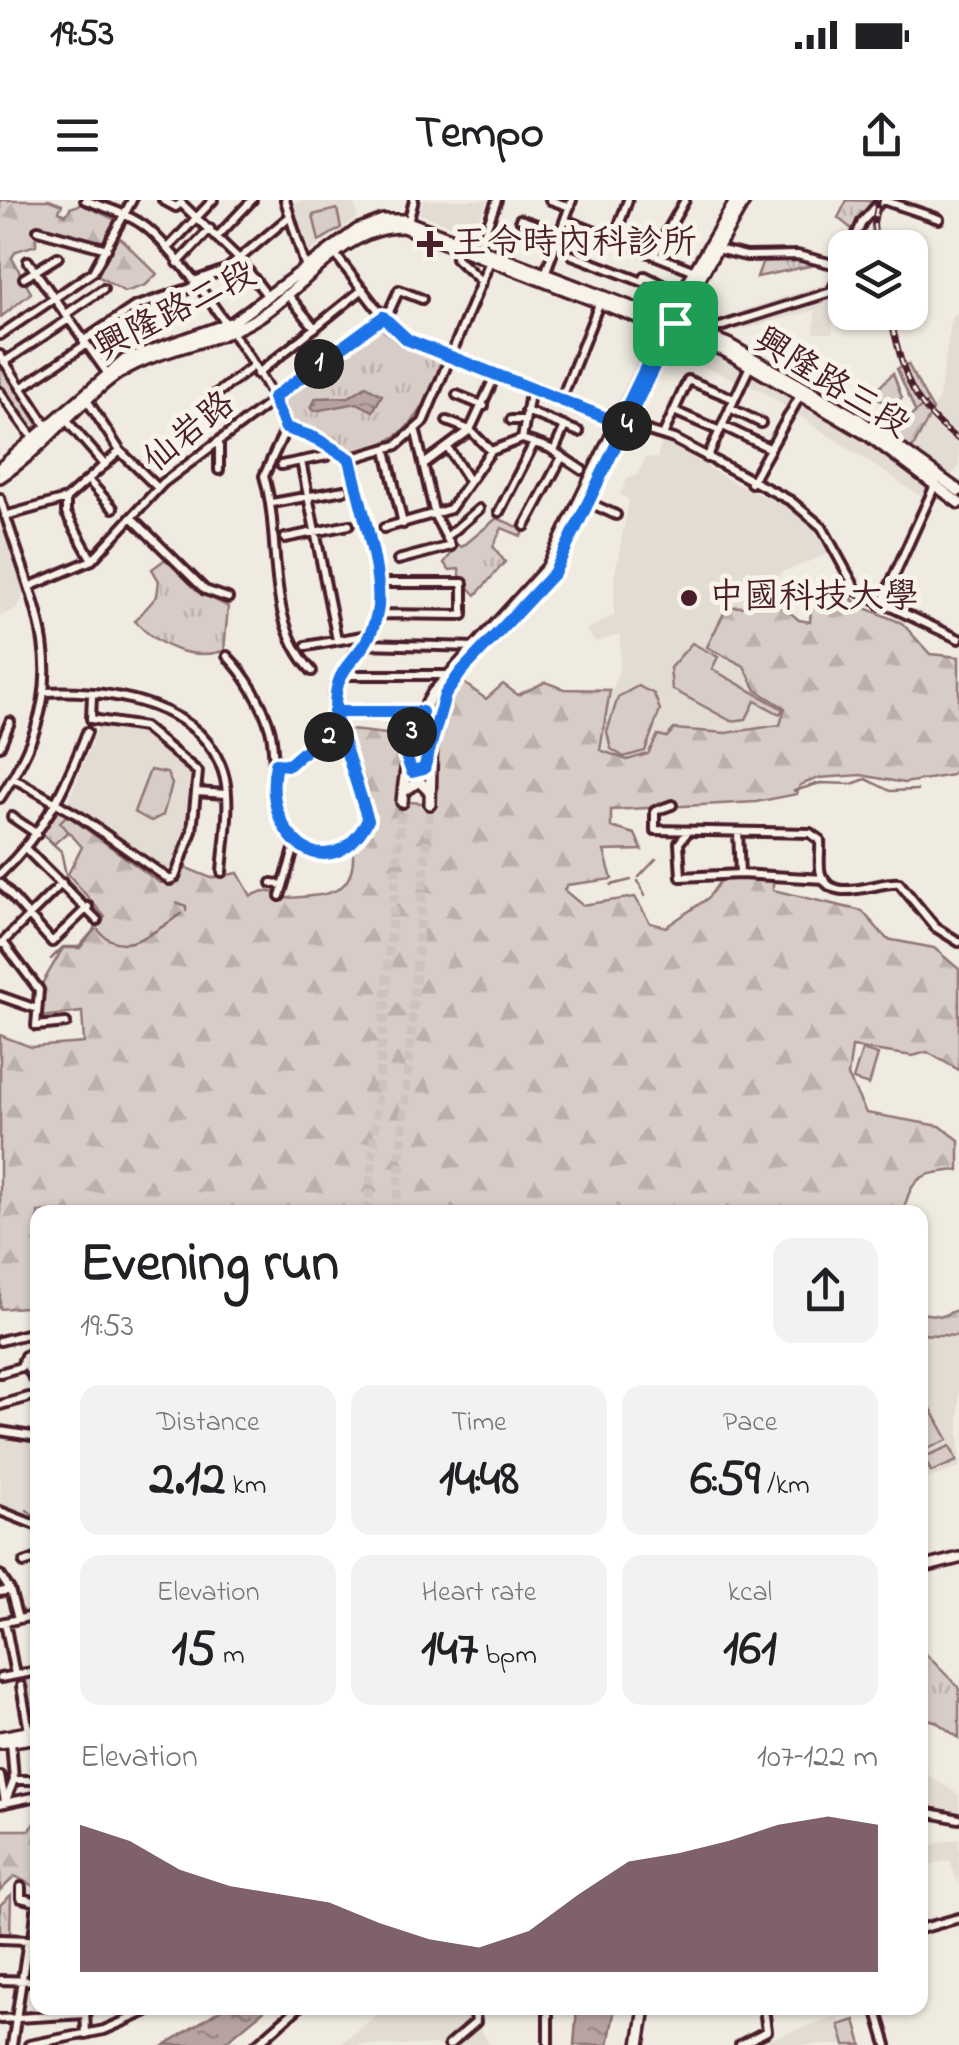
<!DOCTYPE html>
<meta charset="utf-8">
<style>
body{margin:0;font-family:"Indie Flower","LXGW WenKai TC",sans-serif;background:#f2f2f2;color:#202124;height:100vh;display:flex;flex-direction:column;font-size:38px;white-space:nowrap}
*{box-sizing:border-box;margin:0}
p{font-size:32px;color:#757577}
.icon{flex:none;width:55px;height:55px;fill:none;stroke:currentColor;stroke-width:2;stroke-linecap:round;stroke-linejoin:round}
.map{position:relative;flex:1;overflow:hidden}
.side{position:absolute;left:30px;top:1005px;width:898px;height:810px;display:flex;flex-direction:column;background:#fff;border-radius:20px;box-shadow:0 2px 8px #0004}
.side>*{flex:none}
.buttons{position:absolute;left:828px;top:30px;display:grid;gap:20px}
.buttons a{display:grid;place-items:center;width:100px;height:100px;border-radius:20px;background:#fff;box-shadow:0 2px 8px #0004;font-size:50px}
.pin{position:absolute;display:grid;place-items:center;width:85px;height:85px;color:#fff;margin:-42px;border-radius:20px;box-shadow:0 5px 15px #0006}
.km{position:absolute;width:50px;height:50px;margin:-25px;border-radius:50%;background:#222;color:#fff;font-size:28px;line-height:50px;text-align:center}
.round{display:grid;place-items:center;flex:none;width:105px;height:105px;border-radius:20px;background:#f2f2f2}
.headline{display:flex;align-items:center;justify-content:space-between;height:170px;padding:0 50px}
h1{font-size:55px;font-weight:700;line-height:75px}
.stats{display:grid;grid-template-columns:repeat(3,1fr);gap:15px;height:170px;padding:10px 50px}
.stats div{display:grid;align-content:center;border-radius:20px;background:#f2f2f2;text-align:center}
.stats b{font-size:50px;font-weight:700}
.stats small{font-size:28px;font-weight:400}
.stats p{font-size:28px}
.chart{height:280px;padding:20px 50px}
.chart p{display:flex;justify-content:space-between}
.chart svg{width:100%;height:180px;margin-top:10px;fill:#4a1f2b;opacity:.7}
.status{display:flex;justify-content:space-between;align-items:center;height:70px;padding:0 50px;background:#fff;direction:ltr}
.status svg{height:28px;fill:currentColor}
header{display:flex;justify-content:space-between;align-items:center;height:130px;padding:0 50px;background:#fff;font-size:45px;font-weight:700}
.map>svg:first-child{display:block}
.built{fill:#e3dcd2}
.grass{fill:url(#grass-tufts);stroke:#917678;stroke-width:2.5}
.forest{fill:url(#forest-firs);stroke:#917678;stroke-width:2.5}
.garden{fill:#d8cdc6;stroke:#917678;stroke-width:2.5}
.water{fill:url(#water-ripples);stroke:#8b6f72;stroke-width:2.5}
.lines{fill:none;stroke-linecap:round;stroke-linejoin:round}
.stream{stroke:#8b6f72;stroke-width:2.5}
.major-tunnel{stroke:#cfc2bc;stroke-width:9;stroke-dasharray:9 4.5;stroke-linecap:butt}
.minor-casing{stroke:#4a1f2b;stroke-width:14}
.major-casing{stroke:#4a1f2b;stroke-width:16}
.minor{stroke:#f7f3e8;stroke-width:6}
.major{stroke:#f7f3e8;stroke-width:9}
.rail-casing{stroke:#4a1f2b;stroke-width:6}
.rail{stroke:#f7f3e8;stroke-width:2.5;stroke-dasharray:8;stroke-linecap:butt}
.route-casing{stroke:#fff;stroke-width:20}
.route{stroke:#1a73e8;stroke-width:12}
.poi-dot{fill:#4a1f2b;stroke:#f7f3e8;stroke-width:4}
.labels{text-anchor:middle;dominant-baseline:central;stroke-width:10;stroke-linejoin:round;paint-order:stroke}
.poi-label{font-size:35px;fill:#4a1f2b;stroke:#f7f3e8;text-anchor:start}
.street-label{font-size:35px;fill:#4a1f2b;stroke:#f7f3e8}
</style>
<div class="status"><b>19:53</b><svg viewBox="0 0 49 12"><path d="M0 12V9h3v3zM5 12V6h3v6zM10 12V3h3v9zM15 12V0h3v12zM26 1h20v11H26zM47 4h2v5h-2z"/></svg></div>
<header><svg class="icon" aria-label="menu" viewBox="0 0 24 24"><path d="M4 6h16M4 12h16M4 18h16"/></svg>Tempo<svg class="icon" aria-label="share" viewBox="0 0 24 24"><path d="M12 15V3M7 8l5-5 5 5M5 13v7h14v-7"/></svg></header>
<div class="map">
<svg width="959" height="1845" viewBox="0 0 959 1845">
<defs>
<pattern id="grass-tufts" width="24" height="20" patternUnits="userSpaceOnUse" patternTransform="scale(2.5)"><rect width="24" height="20" fill="#d8cdc6"/><path d="M3 7l-1-3M5 7V3M7 7l1-3M15 17l-1-3M17 17v-4M19 17l1-3" fill="none" stroke="#bbb0aa"/></pattern>
<pattern id="forest-firs" width="22" height="20" patternUnits="userSpaceOnUse" patternTransform="scale(2.5)"><rect width="22" height="20" fill="#d8cdc6"/><path d="M5 1l3.5 6h-7zM16 11l3.5 6h-7z" fill="#bbb0aa"/></pattern>
<pattern id="water-ripples" width="26" height="14" patternUnits="userSpaceOnUse" patternTransform="scale(2.5)"><rect width="26" height="14" fill="#b7a4a2"/><path d="M2 4q2-2 4 0t4 0M15 11q2-2 4 0t4 0" fill="none" stroke="#978584"/></pattern>
</defs>
<rect width="100%" height="100%" fill="#f0ebe0"/>
<filter id="ink" filterUnits="userSpaceOnUse"><feTurbulence type="fractalNoise" baseFrequency=".01" numOctaves="2"/><feDisplacementMap in="SourceGraphic" scale="20" xChannelSelector="R" yChannelSelector="G"/><feConvolveMatrix kernelMatrix="1 2 1 2 8 2 1 2 1" color-interpolation-filters="sRGB"/></filter>
<g filter="url(#ink)">
<path class="built" d="M302 0H353L358 17 304 56 289 5Z
M424 0H488L472 34 419 13Z
M833 68H845V103L832 104 833 133H814L815 110 737 131 732 114 827 83Z
M959 112V267L950 277 912 249 939 197 952 116Z
M677 138 745 166 931 284 922 297 763 192 667 151Z
M662 239 734 283 801 313 830 353 780 373 761 405 728 407 707 448 744 466 756 490 786 508 780 525 726 533 675 529 648 554 617 559 600 550 599 536 620 464V434L595 442 586 430 614 415V379L629 300 620 294 628 277 637 276 646 257 657 258Z
M0 322 25 391 17 409 0 416Z
M99 525 141 531 191 575 184 637 168 676 66 606Z
M920 1134 959 1136V1268L920 1282Z
M0 1239 29 1241 37 1253 34 1323 0 1309Z
M37 1476V1522L31 1524 22 1479Z
M920 1569 959 1595V1613L920 1605Z
M947 1640H959V1686L950 1660 920 1667V1649Z
M385 1808H467L490 1845H339Z
M838 1815 841 1823 855 1818 864 1845H753Z"/>
<path class="grass" d="M847 0 872 1 853 30 838 18Z
M799 59 819 64 757 77 763 60Z
M381 128 404 147 441 161C428 210 404 247 350 251L291 222 284 200Z
M0 162 40 223 31 232 0 188Z
M908 164 928 202 916 213 897 169Z
M497 318 525 330 521 336 502 328 493 346 505 362 476 395 461 379 459 369 449 370 444 363 458 345 462 347Z
M167 358 202 393 228 407 224 451C191 460 159 448 135 421L157 396 159 381 152 369Z
M456 473 432 516 424 563 415 569 411 566C414 528 431 501 456 473Z
M59 610 81 620 54 644 42 633Z
M920 1448 959 1488V1538L935 1521 920 1517Z
M11 1695 10 1735H0V1705Z"/>
<path class="forest" d="M0 0H49L62 5 59 11 66 15 70 8 82 4 116 20 101 46 36 26V45L16 51 12 58 31 93 1 117Z
M118 36 157 74 146 85 125 92 96 75Z
M893 173 902 198 895 201 910 217 928 202 933 210 912 249 885 229 890 209 873 194Z
M839 386 858 405 902 423 930 454 959 457V561L952 575 904 583 861 575 819 578 800 585 797 594 756 602 611 610V627L635 634 642 650 604 651 612 679 567 685 564 690 582 705 635 697 650 723 666 727 708 698 723 677 773 680V690L862 711 887 739 934 748 959 769V870L927 852 913 856 852 847 848 876 866 913 940 926 959 940V970C921 974 913 974 903 1012H38L37 1106 0 1109V835L31 847 84 843 82 812 41 817 43 782 63 748H80L105 717 68 674 82 647 60 622 67 615 160 683 176 680 184 667 211 678 238 673 251 696 263 691 278 693 277 699C317 694 355 702 353 652 391 614 360 570 342 529L405 536 397 601 434 604 439 529 461 481 486 499 503 484 518 495 545 482 564 489 610 490 600 550 627 560 648 554 658 535 667 537 674 529 726 533 780 525 785 508 756 490 744 466 707 447 727 407 782 406 799 420 810 422 812 394Z
M959 1109V1136L920 1134V1113L942 1116Z
M37 1620V1688L15 1676 0 1691V1630H30Z"/>
<path class="garden" d="M337 9 341 28 319 41 313 15Z
M692 443 718 457 712 469 783 509 780 514 755 501 746 519 731 521 672 489 670 468Z
M638 486 654 494 660 510 645 551 624 557 611 549 607 532 618 497Z
M150 570 167 573 172 584 163 615 151 621 134 612Z
M862 850 878 855 869 885 853 880Z
M929 1205 948 1240 922 1251 920 1209Z
M950 1246 957 1261 931 1272 924 1257Z
M855 1820 862 1845H845L839 1825Z"/>
<path class="water" d="M366 186 382 195 373 211 357 203 315 211 311 208 316 198 349 197Z
M223 1808H267L222 1845H165Z
M577 1808H615L608 1845H574Z"/>
<g class="lines">
<path class="stream" d="M794 591 820 583 852 584 866 579 890 591 917 590
M44 636 61 651 67 680 93 707 99 724 79 747H63L51 759
M639 677 656 659
M638 681 645 696
M611 685 631 680
M177 703 186 706V711
M98 730C123 760 155 731 181 714
M27 1310 38 1320"/>
<path class="major-tunnel" d="M368 1012 402 602
M396 1012 430 604"/>
<g class="minor-casing">
<path id="minor" d="M85 0C104 7 126 13 143 25 177 48 277 189 286 228L315 239 350 259
M163 0 176 7 181 3 239 59 269 98
M285 0 306 68
M550 0 570 7
M883 0 939 19
M520 19 560 33
M565 20 695 71
M407 26 414 0
M38 30 107 49
M217 37 252 0
M614 39 628 0
M457 46 456 58 482 82
M851 48 862 22 882 0
M167 49 213 0
M717 49 746 56 797 55 845 67
M478 50 497 0
M335 54 388 123 408 140 615 221 674 239 791 301 822 327 857 391 959 439
M572 55 643 82 645 76 682 94
M654 55 685 0
M28 61 110 177
M178 63 210 29
M545 74 572 0
M24 78 58 57
M288 95 315 128
M66 114 103 89
M704 132 831 92 845 65
M0 135 93 72 132 0
M83 141 134 107 191 88 197 80 227 69 289 17
M0 155 47 227
M4 162 69 119
M257 174 363 89
M21 188 85 145
M0 192 33 238
M457 195 484 206
M87 200 120 251 158 288
M561 200 601 99
M203 204 252 167
M730 208 761 223
M526 211 579 232
M674 211 720 231
M66 220 105 265
M511 220H525
M447 221 470 230 491 251
M723 226 769 248
M286 228 264 276C283 340 263 418 312 471
M663 235 688 180 734 199
M522 239 549 248 582 270
M522 239 531 188
M219 241V270
M448 248 469 281
M386 250 403 324
M554 251 565 226
M707 258 750 166
M350 259 397 245 423 222 490 61
M301 261 337 440
M424 264 470 230 496 174
M281 265 327 256
M88 280 113 308
M751 283 802 192
M0 298C37 420 80 477 0 598
M66 299 120 251
M66 299V313L92 360
M272 303 344 290
M590 303 616 315
M499 312 534 243
M5 316 66 299
M132 318 205 390 228 398
M525 326 562 257
M384 328 450 309 491 251 522 239
M449 335 479 309
M285 338 349 325
M398 360 451 346 435 316 416 232
M31 386 92 360 163 283 388 114 399 90 422 99
M881 405 936 283
M377 414 463 415V383H377
M364 444 476 447
M306 446 368 435
M227 456C245 474 263 504 270 529 281 569 258 647 321 652 345 654 357 640 368 620 361 578 333 543 333 501 333 466 370 447 377 412 384 377 358 298 350 259
M349 475H449
M45 492C110 489 207 503 225 579 231 607 224 643 222 672
M334 512 422 511
M0 546 10 522
M276 564 289 565 313 544 337 533
M13 578 79 616 170 680 175 677 192 631 198 572 144 527 91 519 92 495
M196 592 226 594
M672 605 655 611V630L810 633 820 640C821 650 818 664 821 674 832 706 879 680 899 683L935 727 959 742
M12 617 37 634
M686 634 679 643 681 677 740 674 738 632
M26 649 97 720
M0 674C46 630 64 590 87 532
M740 674 824 679
M0 683 52 742 88 707
M272 683 282 685
M280 696 296 643
M3 742 39 790 36 826 66 823
M1 744 62 683
M0 796 37 809
M0 1141 38 1131
M23 1160 34 1179
M0 1173 21 1167 25 1156 38 1151
M0 1205 29 1197
M0 1231 38 1237
M0 1311 38 1326
M24 1363 38 1358
M0 1375 10 1390
M0 1392 10 1390 18 1419
M5 1422 15 1475
M0 1423 38 1415
M0 1478 38 1471
M21 1486 29 1531
M11 1541 14 1580
M0 1576 5 1601
M5 1603 14 1580H37L38 1575
M0 1604 38 1596
M920 1611 959 1619
M21 1687V1698L37 1702 33 1740
M920 1729 959 1718
M0 1739 29 1740
M0 1780 38 1781
M85 1808 86 1835
M548 1808V1845
M876 1808 887 1845
M0 1819 85 1814
M12 1845 28 1740
M29 1845 104 1830 154 1808
M256 1845 298 1808
M449 1845 476 1822 474 1808
M740 1845 767 1831 764 1808"/>
</g>
<g class="major-casing">
<path id="major" d="M0 268 125 160 233 122 357 30 383 20H403L728 144 857 218 959 291
M0 277C41 250 71 210 109 180 153 146 211 147 257 118 304 89 343 26 403 27L725 151 868 235 959 303
M408 564 412 572 421 571 426 557
M404 591 419 581 429 591
M402 602C406 560 411 529 433 493L547 368 672 110 736 0
M430 604 432 533 445 495 461 472 554 373 679 114 745 0
M920 1368 959 1358
M0 1537 38 1530
M0 1543 38 1537
M639 1845 645 1808"/>
</g>
<use href="#minor" class="minor"/>
<use href="#major" class="major"/>
<g class="rail-casing">
<path id="rail" d="M876 48 874 24 878 0
M889 112C904 172 907 202 959 240"/>
</g>
<use href="#rail" class="rail"/>
</g>
</g>
<g class="lines" filter="url(#ink)">
<g class="route-casing">
<path id="route" d="M675 123 668 121 619 223 408 140 383 117 273 198 286 228 315 238 350 259C358 298 385 378 377 413 364 472 326 453 337 533L313 544 289 565 276 564C260 634 328 694 368 620L334 512H422L406 556 412 572 424 569 445 495 461 472 554 373 675 123"/>
</g>
<use href="#route" class="route"/>
</g>
<g class="poi-dot">
<path d="M425 29h10v10h10v10h-10v10h-10v-10h-10v-10h10z"/>
<circle cx="689" cy="398" r="10"/>
</g>
<g class="labels">
<g class="poi-label">
<text x="452" y="44">王令時內科診所</text>
<text x="709" y="398">中國科技大學</text>
</g>
<g class="street-label">
<text transform="translate(176 112) rotate(-27)">興隆路二段</text>
<text transform="translate(831 184) rotate(32)">興隆路三段</text>
<text transform="translate(190 233) rotate(-39)">仙岩路</text>
</g>
</g>
</svg>
<div class="buttons">
<a><svg class="icon" aria-label="layers" viewBox="0 0 24 24"><path d="M12 4l9 5-9 5-9-5zM3 14l9 5 9-5"/></svg></a>
</div>
<div class="pin" style="left:675px;top:123px;background:#1e9e55"><svg class="icon" aria-label="arrive" viewBox="0 0 24 24"><path d="M6 21V4h12l-3 4 3 4H6"/></svg></div>
<b class="km" style="left:319px;top:164px">1</b>
<b class="km" style="left:329px;top:537px">2</b>
<b class="km" style="left:412px;top:532px">3</b>
<b class="km" style="left:627px;top:226px">4</b>
<section class="side">
<div class="headline"><div><h1>Evening run</h1><p>19:53</p></div><a class="round"><svg class="icon" aria-label="share" viewBox="0 0 24 24"><path d="M12 15V3M7 8l5-5 5 5M5 13v7h14v-7"/></svg></a></div>
<div class="stats">
<div><p>Distance</p><b>2.12<small> km</small></b></div>
<div><p>Time</p><b>14:48</b></div>
<div><p>Pace</p><b>6:59<small> /km</small></b></div>
</div>
<div class="stats">
<div><p>Elevation</p><b>15<small> m</small></b></div>
<div><p>Heart rate</p><b>147<small> bpm</small></b></div>
<div><p>kcal</p><b>161</b></div>
</div>
<div class="chart"><p><span>Elevation</span>107–122 m</p>
<svg viewBox="0 0 160 44" preserveAspectRatio="none"><path d="M0 44V8L10 12L20 19L30 23L40 25L50 27L60 32L70 36L80 38L90 34L100 25L110 17L120 15L130 12L140 8L150 6L160 8V44z"/></svg>
</div>
</section>
</div>
